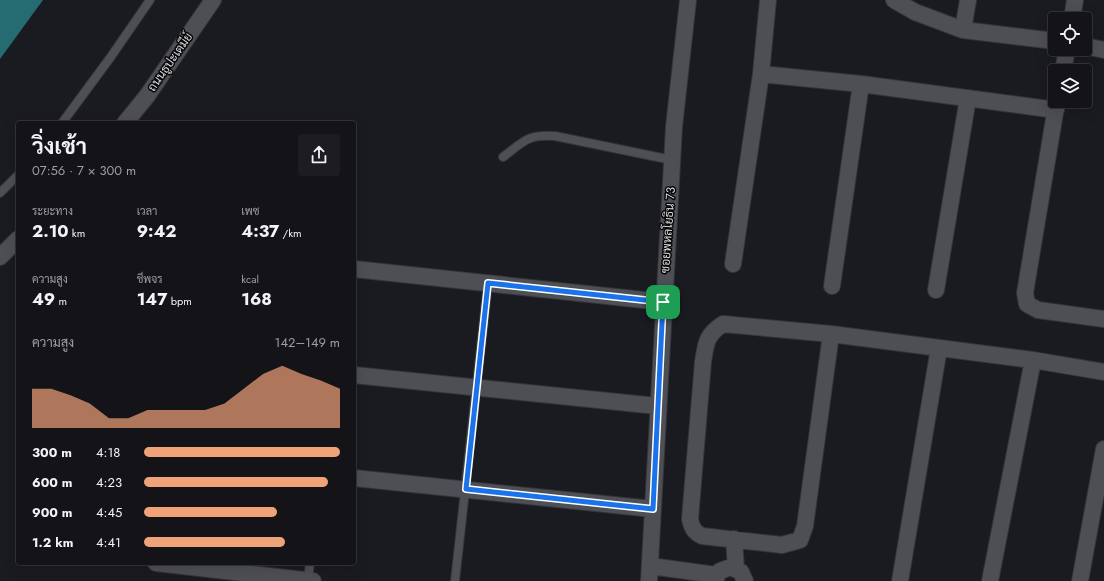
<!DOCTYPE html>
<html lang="th">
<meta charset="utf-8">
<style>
body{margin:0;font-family:Jost,Sarabun,sans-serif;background:#1d1d21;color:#f1f3f6;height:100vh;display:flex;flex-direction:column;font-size:15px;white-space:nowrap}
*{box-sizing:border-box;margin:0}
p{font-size:13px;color:#9d9ea2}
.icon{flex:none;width:22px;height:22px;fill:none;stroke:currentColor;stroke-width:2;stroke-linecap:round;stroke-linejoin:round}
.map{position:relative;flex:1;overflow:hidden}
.drawer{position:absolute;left:16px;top:121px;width:340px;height:444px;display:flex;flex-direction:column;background:#141418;border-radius:4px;box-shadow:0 4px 16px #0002,0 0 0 1px #333337}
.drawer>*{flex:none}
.fabs{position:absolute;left:1048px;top:12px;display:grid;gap:8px}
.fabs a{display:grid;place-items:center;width:44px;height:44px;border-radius:4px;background:#141418;box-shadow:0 4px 16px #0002,0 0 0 1px #333337;font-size:20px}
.pin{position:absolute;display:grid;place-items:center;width:34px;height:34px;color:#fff;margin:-17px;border-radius:8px;box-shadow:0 2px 6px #0006}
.round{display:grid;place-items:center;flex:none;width:42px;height:42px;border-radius:4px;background:#1d1d21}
.summary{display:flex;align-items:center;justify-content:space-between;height:68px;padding:0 16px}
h1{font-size:22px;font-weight:700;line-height:30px}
.figures{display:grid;grid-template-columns:repeat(3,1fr);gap:6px;height:68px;padding:4px 16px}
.figures div{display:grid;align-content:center}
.figures b{font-size:17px;font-weight:700}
.figures small{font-size:11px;font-weight:400}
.figures p{font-size:11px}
.chart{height:112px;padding:8px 16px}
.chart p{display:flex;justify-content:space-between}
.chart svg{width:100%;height:72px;margin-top:4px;fill:#f0a279;opacity:.7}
ul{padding:0 16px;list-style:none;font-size:13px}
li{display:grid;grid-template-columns:64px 48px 1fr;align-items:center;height:30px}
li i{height:10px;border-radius:5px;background:#f0a279}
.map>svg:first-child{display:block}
.water{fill:#246b72}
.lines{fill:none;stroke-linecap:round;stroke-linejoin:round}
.lane-casing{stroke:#343538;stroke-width:10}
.street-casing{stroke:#343538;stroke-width:18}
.lane{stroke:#4e4f55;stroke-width:8}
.street{stroke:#4e4f55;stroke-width:16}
.route-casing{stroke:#fff;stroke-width:8}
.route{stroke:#1a73e8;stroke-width:5}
.labels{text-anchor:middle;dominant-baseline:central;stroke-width:3;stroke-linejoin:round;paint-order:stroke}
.street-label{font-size:12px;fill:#dadbde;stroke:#060608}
</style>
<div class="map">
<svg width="1104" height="581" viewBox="0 0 1104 581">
<rect width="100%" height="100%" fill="#1a1b20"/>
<path class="water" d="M0 0H43L0 59Z"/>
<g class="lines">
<g class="lane-casing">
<path id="lane" d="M62 123 110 58 150 0
M503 157C524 141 528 134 555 136L672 160
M0 193 18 175
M308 580 310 563
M455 581 488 283"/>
</g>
<g class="street-casing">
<path id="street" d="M894 0 915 12 963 30 1055 41
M1072 19 1075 0
M963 30 968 0
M1085 46 1104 50
M1063 71 1067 49
M761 74 861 84 1056 110
M1057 101 1025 293 1027 304 1038 310 1104 319
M125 123 147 96 213 0
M0 257 18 239
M733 264 761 74 768 0
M354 269 663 302
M832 286 861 84
M936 290 968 98
M831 334 805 526 800 540 782 545 702 536C694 532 692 528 690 519L703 362C706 343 706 335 723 324L831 334 1033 360 1104 372
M354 375 657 406
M354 478 653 509
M734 539 736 569
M156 563 313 581
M650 566 716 575
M649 581 674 127 688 0
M714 581 720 571 731 567 741 572 745 581
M900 581 939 348
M990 581 1033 360
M1080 581 1104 449"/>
</g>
<use href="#lane" class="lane"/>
<use href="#street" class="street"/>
</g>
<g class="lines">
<g class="route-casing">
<path id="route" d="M488 283 663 302 653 509 466 489Z"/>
</g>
<use href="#route" class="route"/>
</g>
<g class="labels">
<g class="street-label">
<text transform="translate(170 62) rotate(-55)">ถนนธูปะเตมีย์</text>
<text transform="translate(668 230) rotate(-86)">ซอยพหลโยธิน 73</text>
</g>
</g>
</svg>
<div class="fabs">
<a><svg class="icon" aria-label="locate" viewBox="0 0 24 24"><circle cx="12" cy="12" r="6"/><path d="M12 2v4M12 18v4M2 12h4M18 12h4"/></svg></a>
<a><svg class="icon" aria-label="layers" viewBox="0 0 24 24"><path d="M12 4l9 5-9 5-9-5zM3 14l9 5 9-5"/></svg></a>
</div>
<div class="pin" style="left:663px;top:302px;background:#1e9e55"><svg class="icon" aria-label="arrive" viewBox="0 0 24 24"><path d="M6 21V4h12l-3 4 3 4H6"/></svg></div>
<section class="drawer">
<div class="summary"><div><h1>วิ่งเช้า</h1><p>07:56 · 7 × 300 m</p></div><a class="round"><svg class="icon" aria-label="share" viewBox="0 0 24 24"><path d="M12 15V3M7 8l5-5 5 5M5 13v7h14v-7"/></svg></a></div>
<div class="figures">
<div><p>ระยะทาง</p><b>2.10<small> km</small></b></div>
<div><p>เวลา</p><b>9:42</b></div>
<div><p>เพซ</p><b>4:37<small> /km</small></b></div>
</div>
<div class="figures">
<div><p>ความสูง</p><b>49<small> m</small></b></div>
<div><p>ชีพจร</p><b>147<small> bpm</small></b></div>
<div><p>kcal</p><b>168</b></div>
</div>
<div class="chart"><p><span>ความสูง</span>142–149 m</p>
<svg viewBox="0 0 160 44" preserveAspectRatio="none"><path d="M0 44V20L10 20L20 24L30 29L40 38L50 38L60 33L70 33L80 33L90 33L100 29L110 20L120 11L130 6L140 11L150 15L160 20V44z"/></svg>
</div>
<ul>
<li><b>300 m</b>4:18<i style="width:100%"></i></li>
<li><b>600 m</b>4:23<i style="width:94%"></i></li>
<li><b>900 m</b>4:45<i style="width:68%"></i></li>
<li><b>1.2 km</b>4:41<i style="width:72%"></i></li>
</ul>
</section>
</div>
